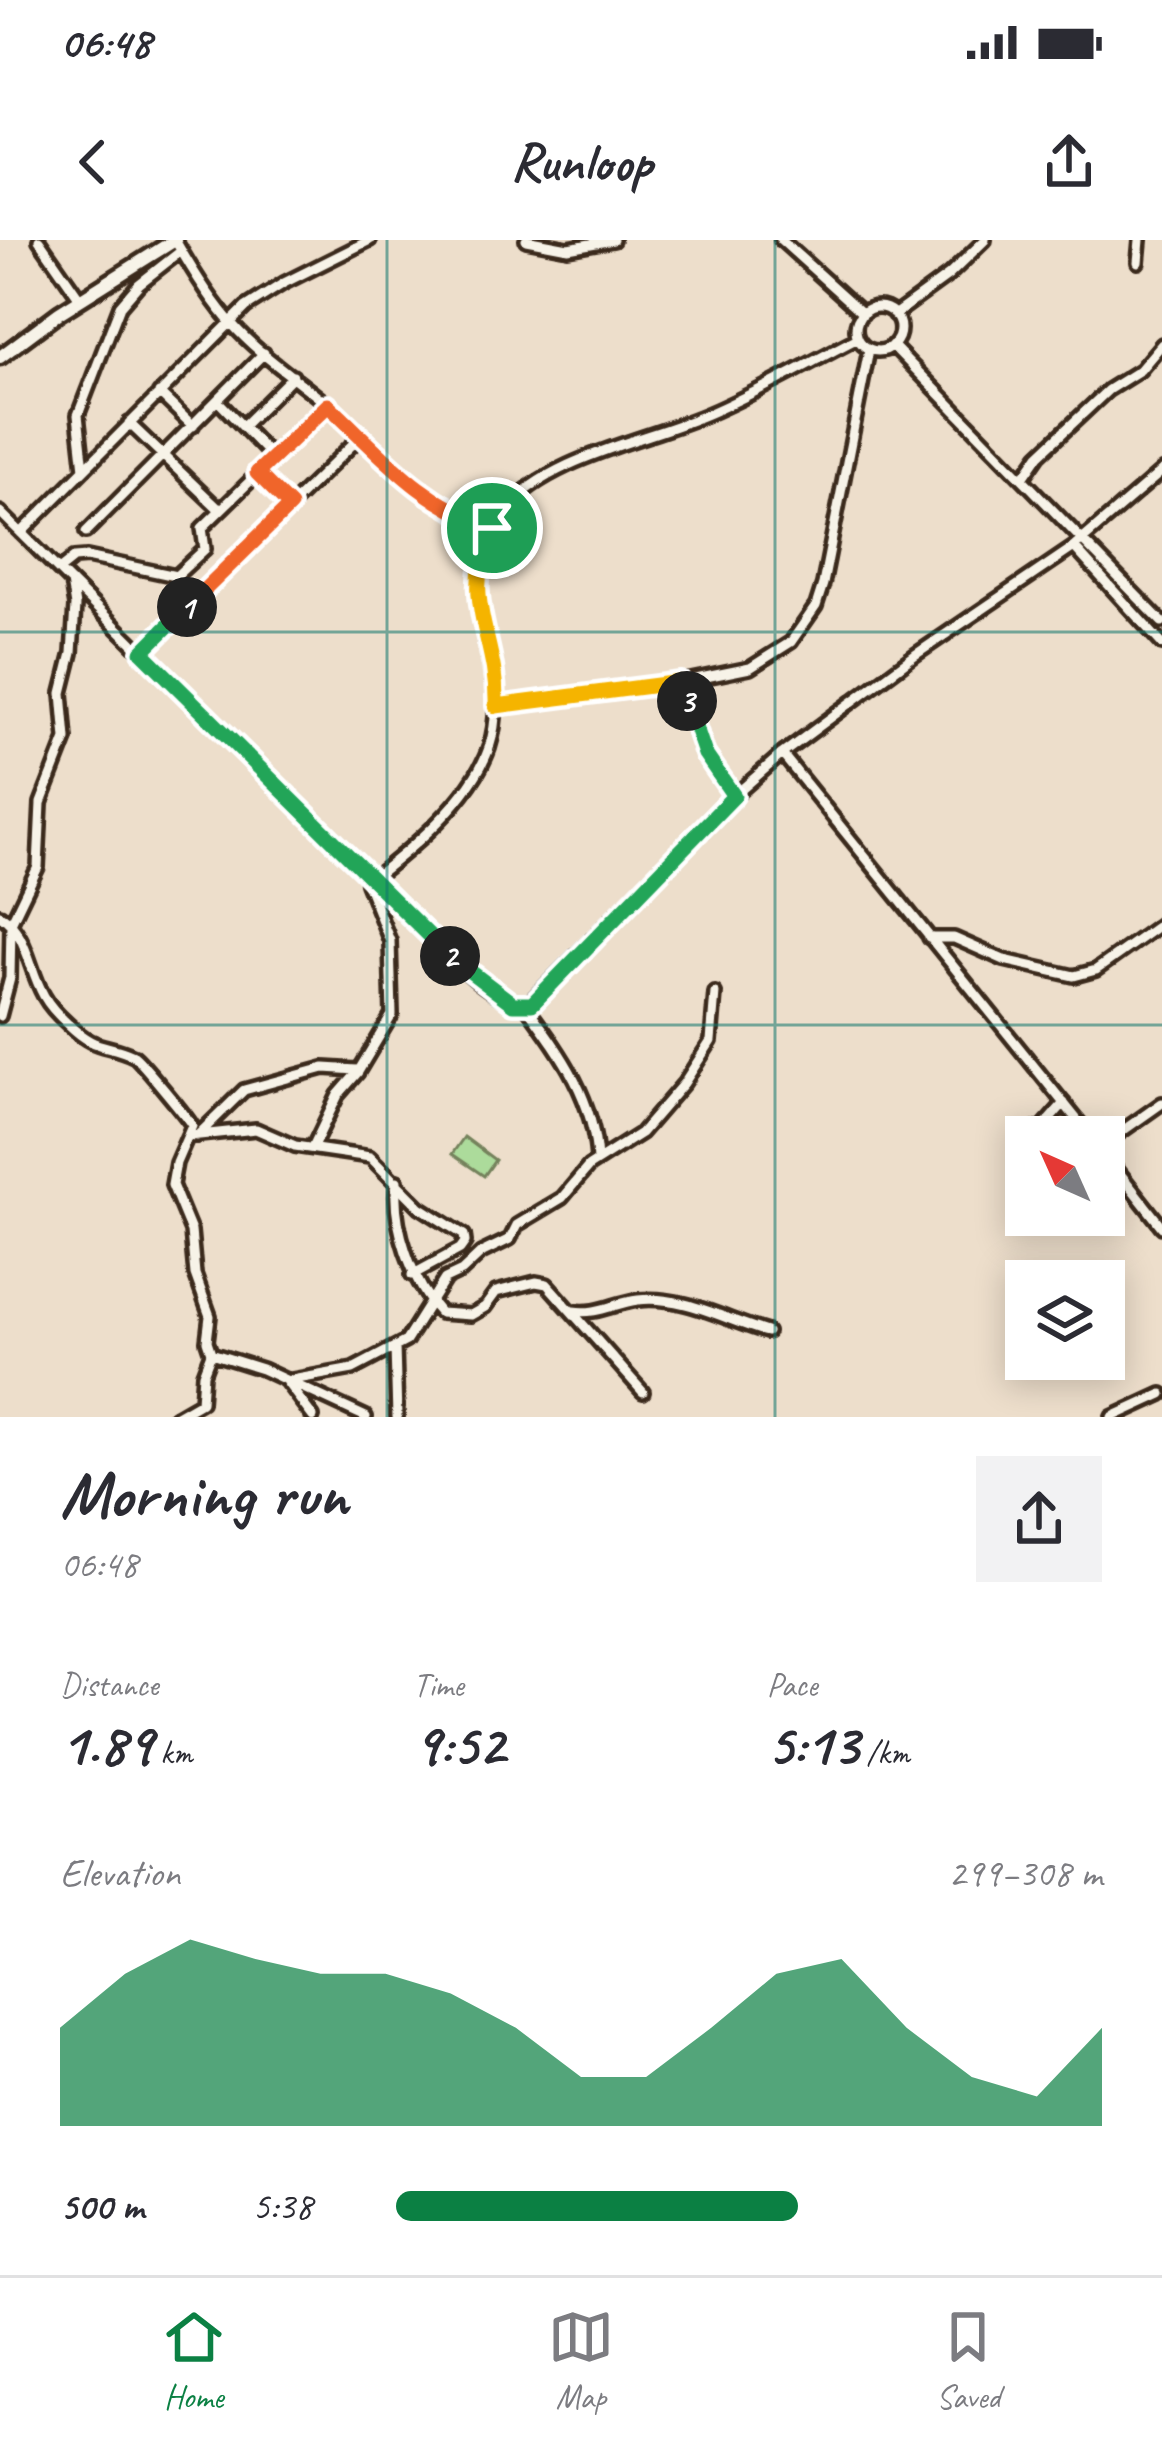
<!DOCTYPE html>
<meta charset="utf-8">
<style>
body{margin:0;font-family:Caveat,sans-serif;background:#f2f2f3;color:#2b2b33;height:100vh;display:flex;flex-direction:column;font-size:45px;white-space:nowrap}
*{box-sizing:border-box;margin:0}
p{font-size:39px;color:#7c7c81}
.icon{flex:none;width:66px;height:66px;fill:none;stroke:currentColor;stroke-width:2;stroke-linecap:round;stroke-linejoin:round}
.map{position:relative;height:1177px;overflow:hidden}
.panel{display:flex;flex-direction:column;background:#fff;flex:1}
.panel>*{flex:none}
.needle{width:78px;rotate:315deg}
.fabs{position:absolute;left:1005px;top:876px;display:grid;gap:24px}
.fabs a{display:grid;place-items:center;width:120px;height:120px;border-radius:0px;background:#fff;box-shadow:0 6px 30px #0003;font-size:60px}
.pin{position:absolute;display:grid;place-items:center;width:102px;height:102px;color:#fff;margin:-51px;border:6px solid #fff;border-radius:50%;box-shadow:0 3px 12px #0007}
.km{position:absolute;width:60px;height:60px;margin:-30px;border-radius:50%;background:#222;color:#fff;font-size:33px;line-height:60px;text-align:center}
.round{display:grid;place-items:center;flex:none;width:126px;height:126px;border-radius:0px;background:#f2f2f3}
.headline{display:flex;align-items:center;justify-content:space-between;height:204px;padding:0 60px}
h1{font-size:66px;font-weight:600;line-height:90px}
.metrics{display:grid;grid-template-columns:repeat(3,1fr);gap:18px;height:204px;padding:12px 60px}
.metrics div{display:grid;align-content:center}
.metrics b{font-size:60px;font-weight:600}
.metrics small{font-size:33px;font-weight:400}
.metrics p{font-size:33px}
.chart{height:336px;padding:24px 60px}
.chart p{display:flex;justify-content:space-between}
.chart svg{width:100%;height:216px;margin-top:12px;fill:#0b8043;opacity:.7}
ul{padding:0 60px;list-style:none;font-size:39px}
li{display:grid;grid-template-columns:192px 144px 1fr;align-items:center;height:90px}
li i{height:30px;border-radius:15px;background:#0b8043}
.status{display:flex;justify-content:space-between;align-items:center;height:84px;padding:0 60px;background:#fff;direction:ltr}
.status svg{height:33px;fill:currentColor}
header{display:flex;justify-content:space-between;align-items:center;height:156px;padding:0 60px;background:#fff;font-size:54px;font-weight:600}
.menu{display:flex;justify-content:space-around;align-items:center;height:168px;border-top:3px solid #e1e1e2;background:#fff;font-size:33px;color:#7c7c81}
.menu a{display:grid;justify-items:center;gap:6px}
.menu .on{color:#0b8043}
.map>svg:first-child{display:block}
.green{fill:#acdb9b;stroke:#74825c;stroke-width:3}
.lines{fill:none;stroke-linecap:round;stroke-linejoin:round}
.minor-casing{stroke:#3b2a1e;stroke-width:18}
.major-casing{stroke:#3b2a1e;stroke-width:21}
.minor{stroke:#f7f3e8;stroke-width:9}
.major{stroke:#f7f3e8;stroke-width:12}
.split-1-casing{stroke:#fff;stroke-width:24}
.split-2-casing{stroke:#fff;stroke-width:24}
.split-3-casing{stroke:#fff;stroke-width:24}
.split-4-casing{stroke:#fff;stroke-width:24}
.split-1{stroke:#f0652b;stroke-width:15}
.split-2{stroke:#22a559;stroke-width:15}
.split-3{stroke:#22a559;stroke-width:15}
.split-4{stroke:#f5b400;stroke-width:15}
.grid{fill:none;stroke:#0f766e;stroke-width:3;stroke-opacity:0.55}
</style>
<div class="status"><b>06:48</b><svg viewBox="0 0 49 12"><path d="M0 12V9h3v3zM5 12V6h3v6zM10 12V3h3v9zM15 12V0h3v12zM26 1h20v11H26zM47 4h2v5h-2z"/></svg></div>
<header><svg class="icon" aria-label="back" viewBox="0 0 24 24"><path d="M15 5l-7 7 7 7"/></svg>Runloop<svg class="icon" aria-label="share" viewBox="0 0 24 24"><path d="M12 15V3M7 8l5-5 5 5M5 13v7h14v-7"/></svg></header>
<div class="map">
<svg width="1162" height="1177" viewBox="0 0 1162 1177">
<rect width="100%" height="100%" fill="#eddecb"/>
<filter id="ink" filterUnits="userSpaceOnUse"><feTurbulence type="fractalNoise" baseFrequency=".00833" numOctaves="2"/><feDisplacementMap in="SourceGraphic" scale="24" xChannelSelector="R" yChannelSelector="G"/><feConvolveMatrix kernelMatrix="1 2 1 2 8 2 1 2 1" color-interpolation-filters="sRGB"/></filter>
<g filter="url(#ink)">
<path class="green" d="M464 897 495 920 484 936 452 914Z"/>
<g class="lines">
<g class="minor-casing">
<path id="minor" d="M39 0 80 59
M175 0C191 28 210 60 232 84 260 116 299 140 331 168 388 219 418 261 492 288
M526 0 568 8 613 0
M781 0 863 74
M1138 22 1140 0
M856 89a22 22 0 1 1 44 0a22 22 0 1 1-44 0Z
M894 75 949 35 985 0
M892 105 1162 382
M159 153 193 186
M218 161 273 218
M129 183 219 269
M243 186 293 136
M84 229 78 175 120 66 139 44 181 11
M258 233 290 266
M1023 238 1039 215 1108 150 1140 130 1162 104
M0 272 419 687C443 710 492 763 526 766L734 556 782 514 915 415 1074 307 1162 231
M86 292 264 113
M21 293 246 67 284 43 370 0
M1074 307 1162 404
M59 330 74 318 87 317 176 336 205 309 202 288 328 165
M142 411 361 196
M681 442 705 514 734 556
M496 466 681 442 750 428 791 402 816 366 823 344 869 110
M782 514 1091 897
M0 675C28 694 28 728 44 756 50 767 59 776 68 784 97 812 104 802 134 816 139 819 190 880 192 886L176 923 172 945 191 991 195 1034 210 1076 207 1101 211 1113 203 1134 201 1162 175 1177
M929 698H954L1004 720 1074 736 1096 730 1162 683
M526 766C561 814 594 858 597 920
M0 776 10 738 11 683 38 627 41 563 66 499 62 453 72 413 75 366 71 342
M1021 892 1042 888 1064 863
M190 896 256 889 295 906 370 917 420 967 464 995 465 1002 460 1009 412 1035
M197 896 244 850 324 828 357 830
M1104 904 1162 863
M313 907 338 855 358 832 392 775 390 701 367 643C410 610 471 560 489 508 517 423 441 349 505 270 548 217 649 200 710 173 761 151 809 123 858 98
M1104 913 1162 987
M397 941C391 983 412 1042 440 1073L471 1075 485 1067 496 1052 536 1042 547 1044 643 1152
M573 1071C598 1075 614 1063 638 1060 684 1055 725 1080 767 1092
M395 1107 397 1177
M211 1113 262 1129 366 1177
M286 1141 353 1129 406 1101 445 1039 462 1031 481 1013 510 999 517 985 562 958 589 926 641 893 684 843 711 801 715 753
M286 1141 313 1177
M1112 1177 1162 1154"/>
</g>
<g class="major-casing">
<path id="major" d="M0 117 59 73 175 0"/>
</g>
<use href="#minor" class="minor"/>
<use href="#major" class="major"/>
</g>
</g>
<g class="lines" filter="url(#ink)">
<g class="split-1-casing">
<path id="split-1" d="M187 367 290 266 257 233 328 165C384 217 418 261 492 288"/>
</g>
<g class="split-2-casing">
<path id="split-2" d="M187 367 142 412 450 716"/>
</g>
<g class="split-3-casing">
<path id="split-3" d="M450 716 513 764H532L734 556 705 514 687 461"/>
</g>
<g class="split-4-casing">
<path id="split-4" d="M492 288C459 364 498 394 496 466L681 442 687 461"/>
</g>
<use href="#split-1" class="split-1"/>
<use href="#split-2" class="split-2"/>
<use href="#split-3" class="split-3"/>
<use href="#split-4" class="split-4"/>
</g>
<path class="grid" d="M387 0V1177M775 0V1177M0 392H1162M0 785H1162"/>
</svg>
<div class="fabs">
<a><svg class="needle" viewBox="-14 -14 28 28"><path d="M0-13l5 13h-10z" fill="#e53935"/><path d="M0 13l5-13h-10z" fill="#7c7c81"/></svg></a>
<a><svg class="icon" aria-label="layers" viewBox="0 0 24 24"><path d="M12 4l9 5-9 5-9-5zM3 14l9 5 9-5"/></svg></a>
</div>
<div class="pin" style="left:492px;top:288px;background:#1e9e55"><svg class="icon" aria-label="arrive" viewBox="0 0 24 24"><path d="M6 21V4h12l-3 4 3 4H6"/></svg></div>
<b class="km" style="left:187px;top:367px">1</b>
<b class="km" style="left:450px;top:716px">2</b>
<b class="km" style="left:687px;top:461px">3</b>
</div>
<section class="panel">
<div class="headline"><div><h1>Morning run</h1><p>06:48</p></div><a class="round"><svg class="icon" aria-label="share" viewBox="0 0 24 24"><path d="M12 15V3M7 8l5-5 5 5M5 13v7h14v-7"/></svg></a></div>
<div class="metrics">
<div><p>Distance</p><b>1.89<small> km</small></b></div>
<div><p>Time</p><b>9:52</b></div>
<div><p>Pace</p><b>5:13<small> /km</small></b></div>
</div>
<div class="chart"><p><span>Elevation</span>299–308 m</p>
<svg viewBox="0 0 160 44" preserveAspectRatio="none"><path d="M0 44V24L10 13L20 6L30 10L40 13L50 13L60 17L70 24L80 34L90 34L100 24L110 13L120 10L130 24L140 34L150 38L160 24V44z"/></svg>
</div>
<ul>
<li><b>500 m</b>5:38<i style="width:57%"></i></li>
</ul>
</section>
<nav class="menu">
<a class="on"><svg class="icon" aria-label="home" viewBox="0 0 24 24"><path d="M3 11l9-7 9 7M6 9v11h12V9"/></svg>Home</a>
<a><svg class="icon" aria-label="map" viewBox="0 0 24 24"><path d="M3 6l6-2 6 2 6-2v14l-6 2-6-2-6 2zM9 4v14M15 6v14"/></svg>Map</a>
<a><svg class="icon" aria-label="saved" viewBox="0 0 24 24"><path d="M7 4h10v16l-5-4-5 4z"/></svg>Saved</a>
</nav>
